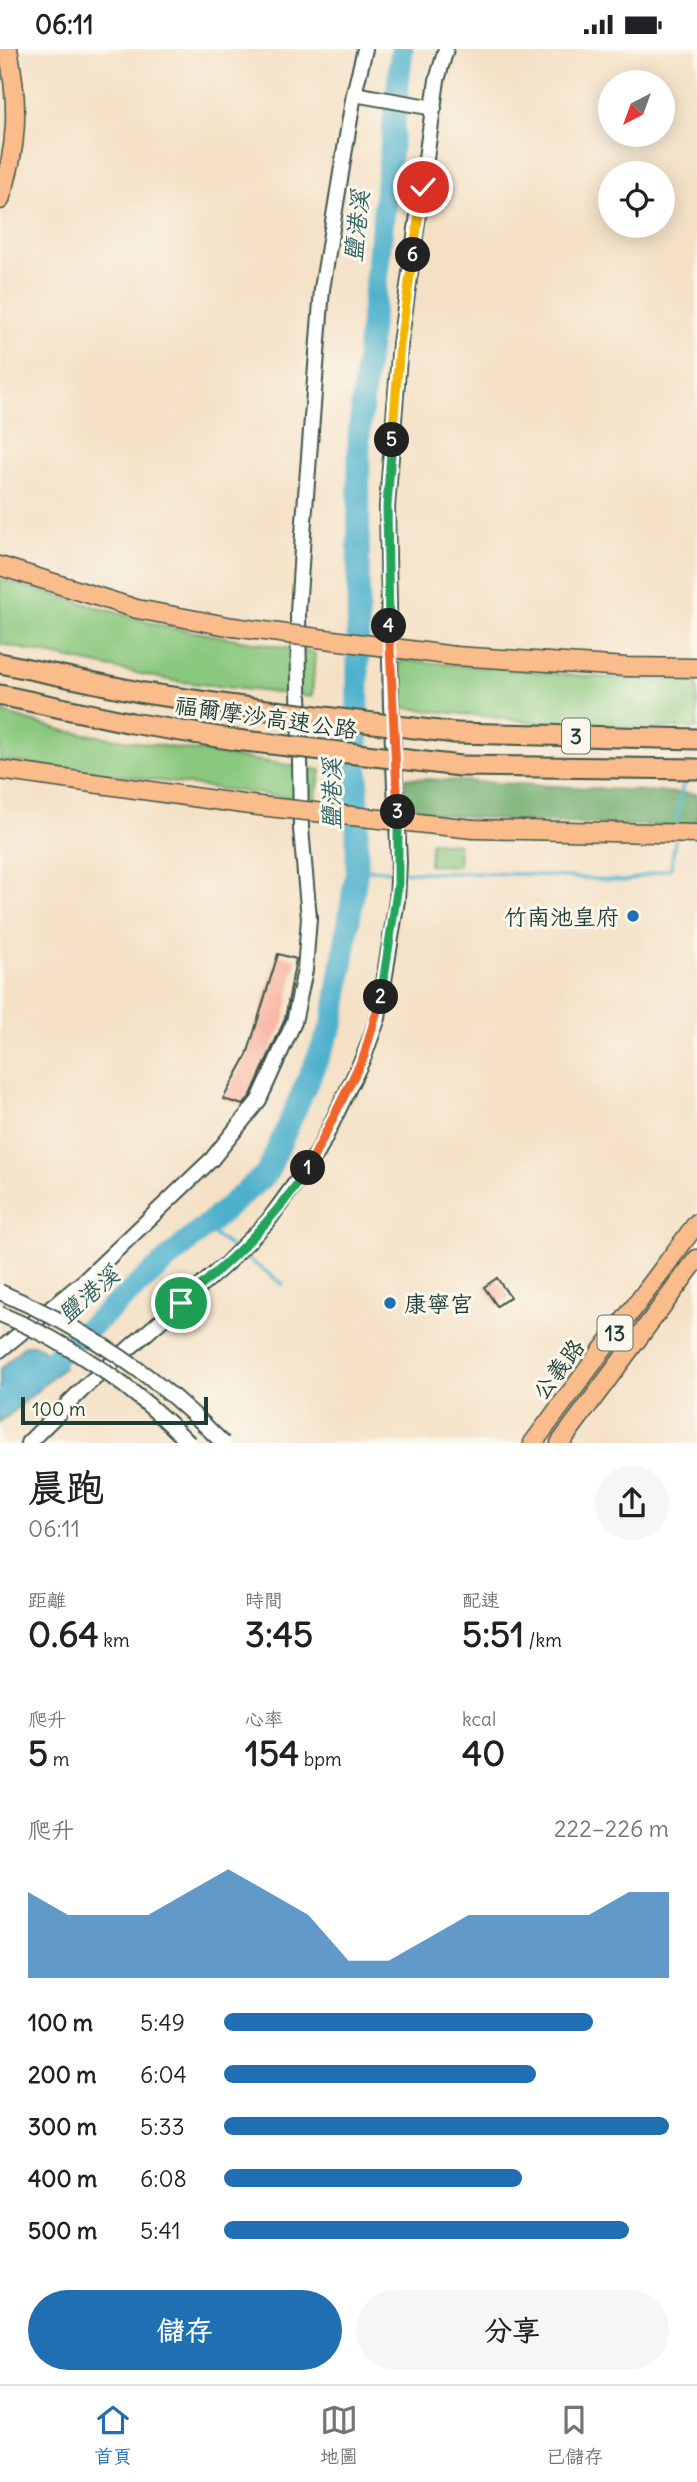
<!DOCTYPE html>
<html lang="zh-TW">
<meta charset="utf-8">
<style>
body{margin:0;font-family:Delius,"LXGW WenKai TC",sans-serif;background:#f6f6f6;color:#202124;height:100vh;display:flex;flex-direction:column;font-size:26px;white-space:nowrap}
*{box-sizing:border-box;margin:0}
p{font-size:23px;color:#757577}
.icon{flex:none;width:38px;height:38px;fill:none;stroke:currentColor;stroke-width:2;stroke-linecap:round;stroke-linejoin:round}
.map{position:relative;height:1394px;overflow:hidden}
.side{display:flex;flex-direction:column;background:#fff;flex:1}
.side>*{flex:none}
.needle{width:46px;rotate:221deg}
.controls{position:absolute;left:598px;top:21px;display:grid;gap:14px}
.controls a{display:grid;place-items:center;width:77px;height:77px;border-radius:50%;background:#fff;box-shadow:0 4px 18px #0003;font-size:35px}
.scale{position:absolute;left:21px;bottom:18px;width:187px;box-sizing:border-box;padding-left:7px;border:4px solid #1f3d34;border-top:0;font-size:19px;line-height:24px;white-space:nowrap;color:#1f3d34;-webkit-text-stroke:5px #fbf7ec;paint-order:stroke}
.pin{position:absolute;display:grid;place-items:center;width:60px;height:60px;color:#fff;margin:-30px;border:4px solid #fff;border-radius:50%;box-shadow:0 2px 7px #0007}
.km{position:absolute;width:35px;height:35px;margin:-18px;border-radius:50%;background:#222;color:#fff;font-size:19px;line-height:35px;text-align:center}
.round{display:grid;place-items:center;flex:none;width:74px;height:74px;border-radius:37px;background:#f6f6f6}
.head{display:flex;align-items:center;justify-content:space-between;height:119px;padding:0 28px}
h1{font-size:38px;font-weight:700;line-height:52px}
.metrics{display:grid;grid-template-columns:repeat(3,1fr);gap:10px;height:119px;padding:7px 28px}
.metrics div{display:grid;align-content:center}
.metrics b{font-size:35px;font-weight:700}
.metrics small{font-size:19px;font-weight:400}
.metrics p{font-size:19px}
.chart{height:196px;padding:14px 28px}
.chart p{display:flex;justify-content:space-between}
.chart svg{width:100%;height:126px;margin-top:7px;fill:#1f6fb2;opacity:.7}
.button{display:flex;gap:14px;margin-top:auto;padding:14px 28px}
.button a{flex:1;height:80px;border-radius:42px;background:#1f6fb2;color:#fff;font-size:28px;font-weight:700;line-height:80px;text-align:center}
.button a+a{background:#f6f6f6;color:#202124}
ul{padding:0 28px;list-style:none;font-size:23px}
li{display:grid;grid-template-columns:112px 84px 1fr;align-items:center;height:52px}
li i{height:18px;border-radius:9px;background:#1f6fb2}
.status{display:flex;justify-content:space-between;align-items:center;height:49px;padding:0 35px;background:#fff;direction:ltr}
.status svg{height:19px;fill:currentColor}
.tabs{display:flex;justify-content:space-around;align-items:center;height:98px;border-top:2px solid #e0e0e0;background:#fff;font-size:19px;color:#757577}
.tabs a{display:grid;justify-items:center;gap:4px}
.tabs .active{color:#1f6fb2}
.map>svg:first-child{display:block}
.green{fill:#8ac87e;stroke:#548259;stroke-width:2}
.forest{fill:#6fac6d;stroke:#477450;stroke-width:2}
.water{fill:#4db1cc;stroke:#367780;stroke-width:2}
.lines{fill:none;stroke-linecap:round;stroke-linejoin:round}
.stream{stroke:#4db1cc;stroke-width:3.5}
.river{stroke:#4db1cc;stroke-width:23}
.building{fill:#f7a58f}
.minor-casing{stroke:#3f554a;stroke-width:18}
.major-casing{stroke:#3f554a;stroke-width:21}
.highway-casing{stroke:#3f554a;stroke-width:23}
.minor{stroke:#fff;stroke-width:14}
.major{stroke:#f9bc8a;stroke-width:18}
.highway{stroke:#f9bc8a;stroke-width:19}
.minor-bridge-casing{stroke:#3f554a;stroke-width:18;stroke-linecap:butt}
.major-bridge-casing{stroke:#3f554a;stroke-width:21;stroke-linecap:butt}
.highway-bridge-casing{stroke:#3f554a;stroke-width:23;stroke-linecap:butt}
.minor-bridge{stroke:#fff;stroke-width:14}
.major-bridge{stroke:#f9bc8a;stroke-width:18}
.highway-bridge{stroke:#f9bc8a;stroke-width:19}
.split-1-casing{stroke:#fff;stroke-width:14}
.split-2-casing{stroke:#fff;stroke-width:14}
.split-3-casing{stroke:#fff;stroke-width:14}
.split-4-casing{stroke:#fff;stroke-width:14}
.split-5-casing{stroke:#fff;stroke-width:14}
.split-6-casing{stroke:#fff;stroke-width:14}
.split-7-casing{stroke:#fff;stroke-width:14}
.split-1{stroke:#22a559;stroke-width:9}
.split-2{stroke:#f0652b;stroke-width:9}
.split-3{stroke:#22a559;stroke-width:9}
.split-4{stroke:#f0652b;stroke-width:9}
.split-5{stroke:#22a559;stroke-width:9}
.split-6{stroke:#f5b400;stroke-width:9}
.split-7{stroke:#f5b400;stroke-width:9}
.poi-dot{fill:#1f6fb2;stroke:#fbf7ec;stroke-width:2.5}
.labels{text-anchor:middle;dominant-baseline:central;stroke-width:6;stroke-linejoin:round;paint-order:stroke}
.shield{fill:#fbf7ec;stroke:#61756b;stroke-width:2}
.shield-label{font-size:21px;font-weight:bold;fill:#1f3d34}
.street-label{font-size:23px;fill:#1f3d34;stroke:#fbf7ec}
.poi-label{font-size:23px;fill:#1f3d34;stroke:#fbf7ec;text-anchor:end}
.water-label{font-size:24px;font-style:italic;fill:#2d6062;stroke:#fbf7ec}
</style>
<div class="status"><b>06:11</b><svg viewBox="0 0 49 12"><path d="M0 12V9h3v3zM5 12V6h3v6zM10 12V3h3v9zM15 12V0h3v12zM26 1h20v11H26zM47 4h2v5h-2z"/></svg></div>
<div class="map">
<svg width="697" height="1394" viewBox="0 0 697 1394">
<rect width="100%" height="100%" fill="#fbf7ec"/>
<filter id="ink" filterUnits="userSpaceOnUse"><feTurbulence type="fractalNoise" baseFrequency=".0143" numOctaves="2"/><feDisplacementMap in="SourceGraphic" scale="14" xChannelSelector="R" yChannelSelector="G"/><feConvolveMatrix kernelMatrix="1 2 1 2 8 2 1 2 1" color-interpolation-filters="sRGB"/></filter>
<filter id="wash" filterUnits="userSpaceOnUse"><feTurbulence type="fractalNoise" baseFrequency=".00686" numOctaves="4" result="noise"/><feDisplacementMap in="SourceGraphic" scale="28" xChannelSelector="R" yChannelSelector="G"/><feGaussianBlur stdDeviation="1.57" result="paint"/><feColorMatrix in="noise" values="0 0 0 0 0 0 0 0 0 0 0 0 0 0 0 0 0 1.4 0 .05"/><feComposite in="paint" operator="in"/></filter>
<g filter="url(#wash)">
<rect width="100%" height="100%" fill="#f4e0c4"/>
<path class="green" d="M0 530 162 577 315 604 312 648 174 632 0 595Z
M400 611 594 628 697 632V679L582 678 398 658Z
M0 663 65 682 321 721 315 752 0 711Z
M431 793 458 795 459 817 429 816Z"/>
<path class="forest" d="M405 729 697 745V778L529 773 404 762Z"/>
<path class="water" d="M36 1296 64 1318 0 1374V1321L25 1296Z"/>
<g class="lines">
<path class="stream" d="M676 780 682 739 690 727
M357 820 396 822
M404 823 523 825 625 832 671 819 675 791
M204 1179 236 1201
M242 1206 283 1235"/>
<path class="river" d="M0 1356 267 1124 333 974 357 820 359 385 402 0"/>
</g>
<g id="blocks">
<path class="building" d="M278 905 296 910 285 970 251 1046 243 1056 223 1050 247 1006Z
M497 1229 510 1248 497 1257 484 1238Z"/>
</g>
</g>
<g filter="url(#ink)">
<use href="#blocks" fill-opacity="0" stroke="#3f554a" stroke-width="2"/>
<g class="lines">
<g class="minor-casing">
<path id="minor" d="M354 45 434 59
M0 1301 83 1233 212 1110 259 1051 294 973 305 921 309 869 301 780 298 563 303 485 322 240 354 45 365 0
M28 1394 88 1335 226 1215 268 1172 318 1103 364 1007 378 969 397 851 399 813 391 657 387 457 400 295 437 31 446 0"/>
</g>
<g class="major-casing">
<path id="major" d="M0 151C18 98 19 55 8 0
M0 517 137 560 233 578
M455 607 627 618 697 619
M0 721 250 756
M473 780 697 785
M533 1394 697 1174
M560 1394 697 1210"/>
</g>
<g class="highway-casing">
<path id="highway" d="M0 614 144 644 235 657
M0 646 132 674 236 691
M455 684 697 690
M460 717 697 720"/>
</g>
<use href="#minor" class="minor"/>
<use href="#major" class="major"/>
<use href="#highway" class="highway"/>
<g class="minor-bridge-casing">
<path id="minor-bridge" d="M0 1243C83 1278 160 1329 223 1394
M0 1265C69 1293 137 1340 189 1394"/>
</g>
<g class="major-bridge-casing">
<path id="major-bridge" d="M233 578 455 607
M250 756 473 780"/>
</g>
<g class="highway-bridge-casing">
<path id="highway-bridge" d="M235 657 455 684
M236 691 460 717"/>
</g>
<use href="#minor-bridge" class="minor-bridge"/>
<use href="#major-bridge" class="major-bridge"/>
<use href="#highway-bridge" class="highway-bridge"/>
</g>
</g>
<g class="lines" filter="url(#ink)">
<g class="split-1-casing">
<path id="split-1" d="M181 1254C228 1214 274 1172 308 1119"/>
</g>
<g class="split-2-casing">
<path id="split-2" d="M308 1119 364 1007 381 948"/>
</g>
<g class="split-3-casing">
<path id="split-3" d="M381 948 398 836V763"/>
</g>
<g class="split-4-casing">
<path id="split-4" d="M389 577 398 763"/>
</g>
<g class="split-5-casing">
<path id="split-5" d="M389 577 387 457 392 391"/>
</g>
<g class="split-6-casing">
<path id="split-6" d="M392 391 400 295 413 206"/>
</g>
<g class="split-7-casing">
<path id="split-7" d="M413 206 423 138"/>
</g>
<use href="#split-1" class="split-1"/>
<use href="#split-2" class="split-2"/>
<use href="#split-3" class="split-3"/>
<use href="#split-4" class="split-4"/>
<use href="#split-5" class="split-5"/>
<use href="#split-6" class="split-6"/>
<use href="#split-7" class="split-7"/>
</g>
<g class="poi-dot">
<circle cx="633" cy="867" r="7"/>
<circle cx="390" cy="1254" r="7"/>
</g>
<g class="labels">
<g class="shield">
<rect x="562" y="669.5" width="28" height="35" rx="5"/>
<rect x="597.5" y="1266.5" width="35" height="35" rx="5"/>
</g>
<g class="shield-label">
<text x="576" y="687">3</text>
<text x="615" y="1284">13</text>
</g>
<g class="street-label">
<text transform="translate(266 668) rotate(8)">福爾摩沙高速公路</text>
<text transform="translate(558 1320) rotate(-53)">公義路</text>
</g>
<g class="poi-label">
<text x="619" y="867">竹南池皇府</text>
<text x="404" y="1254" text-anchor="start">康寧宮</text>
</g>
<g class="water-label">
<text transform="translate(356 177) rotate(-84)">鹽港溪</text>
<text transform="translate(331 745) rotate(-90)">鹽港溪</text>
<text transform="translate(88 1245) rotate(-41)">鹽港溪</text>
</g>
</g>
</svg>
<div class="controls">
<a><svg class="needle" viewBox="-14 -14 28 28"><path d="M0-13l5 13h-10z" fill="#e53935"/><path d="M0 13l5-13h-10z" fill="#757577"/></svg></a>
<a><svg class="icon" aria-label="locate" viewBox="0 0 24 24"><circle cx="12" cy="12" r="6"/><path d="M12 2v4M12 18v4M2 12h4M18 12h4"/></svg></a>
</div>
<div class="scale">100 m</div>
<div class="pin" style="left:181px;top:1254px;background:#1e9e55"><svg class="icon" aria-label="arrive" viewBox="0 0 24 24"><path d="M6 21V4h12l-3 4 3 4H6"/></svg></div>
<div class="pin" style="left:423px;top:138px;background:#d93025"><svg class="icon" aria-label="check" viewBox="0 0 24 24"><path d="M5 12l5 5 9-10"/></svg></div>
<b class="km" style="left:308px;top:1119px">1</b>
<b class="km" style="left:381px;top:948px">2</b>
<b class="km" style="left:398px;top:763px">3</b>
<b class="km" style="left:389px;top:577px">4</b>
<b class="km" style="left:392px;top:391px">5</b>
<b class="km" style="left:413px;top:206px">6</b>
</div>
<section class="side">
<div class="head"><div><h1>晨跑</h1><p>06:11</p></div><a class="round"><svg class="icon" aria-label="share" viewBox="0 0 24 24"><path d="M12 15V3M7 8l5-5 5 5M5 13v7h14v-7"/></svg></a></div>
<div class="metrics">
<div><p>距離</p><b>0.64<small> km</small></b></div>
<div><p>時間</p><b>3:45</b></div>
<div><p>配速</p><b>5:51<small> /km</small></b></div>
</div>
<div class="metrics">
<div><p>爬升</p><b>5<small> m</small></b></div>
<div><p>心率</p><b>154<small> bpm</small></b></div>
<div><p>kcal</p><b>40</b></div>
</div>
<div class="chart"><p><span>爬升</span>222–226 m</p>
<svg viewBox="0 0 160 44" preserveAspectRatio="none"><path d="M0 44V14L10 22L20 22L30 22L40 14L50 6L60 14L70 22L80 38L90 38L100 30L110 22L120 22L130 22L140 22L150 14L160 14V44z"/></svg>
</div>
<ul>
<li><b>100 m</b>5:49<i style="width:83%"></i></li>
<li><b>200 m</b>6:04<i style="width:70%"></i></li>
<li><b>300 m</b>5:33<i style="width:100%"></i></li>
<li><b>400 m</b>6:08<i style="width:67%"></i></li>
<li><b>500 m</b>5:41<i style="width:91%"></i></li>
</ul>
<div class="button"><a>儲存</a><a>分享</a></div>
</section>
<nav class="tabs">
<a class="active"><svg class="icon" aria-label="home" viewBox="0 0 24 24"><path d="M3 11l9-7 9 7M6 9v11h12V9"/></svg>首頁</a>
<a><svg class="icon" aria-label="map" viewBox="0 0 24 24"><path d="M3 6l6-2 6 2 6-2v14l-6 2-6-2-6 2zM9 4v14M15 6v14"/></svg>地圖</a>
<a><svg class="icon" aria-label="saved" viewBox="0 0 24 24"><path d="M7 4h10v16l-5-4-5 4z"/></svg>已儲存</a>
</nav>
